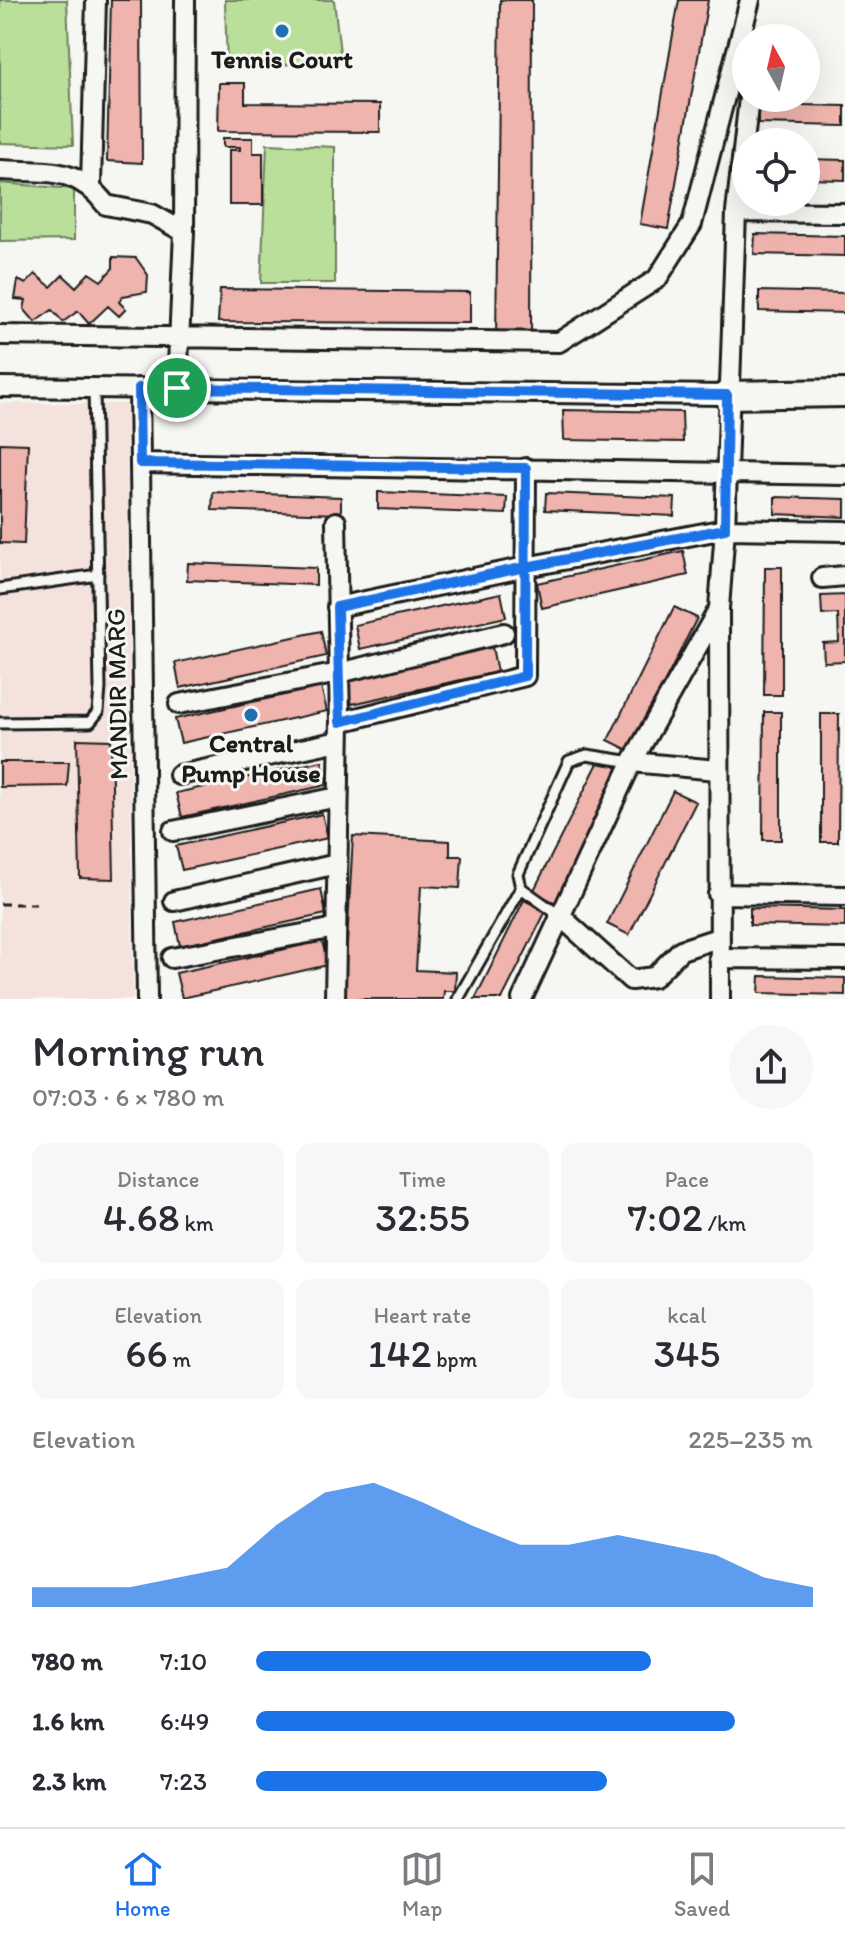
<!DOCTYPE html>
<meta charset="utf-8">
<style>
body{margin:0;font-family:Itim,sans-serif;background:#f7f7f7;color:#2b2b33;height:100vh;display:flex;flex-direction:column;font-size:30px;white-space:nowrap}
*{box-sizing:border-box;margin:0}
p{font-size:26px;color:#7c7c81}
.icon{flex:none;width:44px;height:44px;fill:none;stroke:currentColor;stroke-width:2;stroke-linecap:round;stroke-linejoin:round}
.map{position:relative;height:999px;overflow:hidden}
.side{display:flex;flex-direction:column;background:#fff;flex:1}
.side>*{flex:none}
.needle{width:52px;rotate:352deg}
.tools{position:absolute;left:732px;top:24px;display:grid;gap:16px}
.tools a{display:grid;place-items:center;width:88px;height:88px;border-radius:50%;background:#fff;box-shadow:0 8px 32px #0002;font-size:40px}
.pin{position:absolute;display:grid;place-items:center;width:68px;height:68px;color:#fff;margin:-34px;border:4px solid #fff;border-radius:50%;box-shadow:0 2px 8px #0007}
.round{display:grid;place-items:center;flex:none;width:84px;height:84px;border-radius:42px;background:#f7f7f7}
.overview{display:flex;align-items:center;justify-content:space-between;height:136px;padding:0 32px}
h1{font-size:44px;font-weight:600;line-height:60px}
.stats{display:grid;grid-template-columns:repeat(3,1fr);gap:12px;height:136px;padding:8px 32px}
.stats div{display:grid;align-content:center;border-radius:16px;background:#f7f7f7;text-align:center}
.stats b{font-size:40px;font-weight:600}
.stats small{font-size:22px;font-weight:400}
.stats p{font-size:22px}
.chart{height:224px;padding:16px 32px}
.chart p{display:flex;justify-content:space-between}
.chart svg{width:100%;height:144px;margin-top:8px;fill:#1a73e8;opacity:.7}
ul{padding:0 32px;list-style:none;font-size:26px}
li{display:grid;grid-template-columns:128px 96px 1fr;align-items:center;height:60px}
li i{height:20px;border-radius:10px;background:#1a73e8}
.dock{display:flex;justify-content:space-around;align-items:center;height:112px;border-top:2px solid #e1e1e2;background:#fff;font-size:22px;color:#7c7c81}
.dock a{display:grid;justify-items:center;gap:4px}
.dock .selected{color:#1a73e8}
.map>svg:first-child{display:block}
.built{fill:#f4e2dd}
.green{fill:#badf9a;stroke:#6b7e5b;stroke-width:2}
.building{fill:#efb4ad;stroke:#1c1c1c;stroke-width:2}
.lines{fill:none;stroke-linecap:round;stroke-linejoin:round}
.lane-casing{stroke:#1c1c1c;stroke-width:15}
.street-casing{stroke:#1c1c1c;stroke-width:24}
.secondary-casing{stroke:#1c1c1c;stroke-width:32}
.path{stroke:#1c1c1c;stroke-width:3;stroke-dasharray:8 6;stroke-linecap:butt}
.lane{stroke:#f6f6f2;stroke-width:9}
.street{stroke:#f6f6f2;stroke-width:18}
.secondary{stroke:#f6f6f2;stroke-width:26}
.route-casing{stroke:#fff;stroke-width:16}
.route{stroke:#1a73e8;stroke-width:10}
.poi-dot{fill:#1f6fb2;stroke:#f6f6f2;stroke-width:3}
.labels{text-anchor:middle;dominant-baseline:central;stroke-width:6;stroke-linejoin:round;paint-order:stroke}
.poi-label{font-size:26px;font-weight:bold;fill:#1c1c1c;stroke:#f6f6f2}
.street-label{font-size:26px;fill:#1c1c1c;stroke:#f6f6f2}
</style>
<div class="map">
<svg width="845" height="999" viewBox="0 0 845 999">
<rect width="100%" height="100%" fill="#f6f6f2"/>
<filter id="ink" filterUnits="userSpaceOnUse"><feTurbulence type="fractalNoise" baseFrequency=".0125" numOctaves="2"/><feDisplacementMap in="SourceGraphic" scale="16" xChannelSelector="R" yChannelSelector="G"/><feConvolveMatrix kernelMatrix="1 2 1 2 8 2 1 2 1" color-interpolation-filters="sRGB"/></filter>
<g filter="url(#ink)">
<path class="built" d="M0 403 126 404 133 999H0Z"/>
<path class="green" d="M0 0H67L73 145 0 143Z
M225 0H334L341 62 227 67Z
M267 144 335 147V283H261Z
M0 183 74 189V240L0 241Z"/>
<path class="building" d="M111 0H141L142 163 107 161Z
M500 0H532L531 339H496Z
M679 0H708L668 229 640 224Z
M219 83H245V103L380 104V132L218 131Z
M758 104 845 106V126L758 124Z
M223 138H253V153H263V205H229V150H240V147H223Z
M806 159 845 160V180L806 179Z
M755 234 845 236V256L754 254Z
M113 257 136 258 148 275 147 292 123 296 119 302 126 309 119 316 108 306 89 324 78 311 63 322 52 310 35 322 24 309 26 300 15 299 18 280 26 284 35 274 51 287 63 275 76 287 89 273 101 281 113 268Z
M220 289 470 292V323L218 322Z
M759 291 845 293V313L759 311Z
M563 410 682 412 683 442 564 440Z
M0 443 28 444 24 544 0 543Z
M213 492 341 497V514L212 510Z
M378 492 507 497 506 514 378 509Z
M546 493 675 498 674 516 545 510Z
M775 497 845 499V517L775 514Z
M683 551 688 575 542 608 537 583Z
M188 563 316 568V585L187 580Z
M765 567H782V695H764Z
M501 593 506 617 360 649 355 625Z
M845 595V661L824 662 823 643 839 642 838 614 822 615 821 596Z
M674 607 697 618 630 751 608 740Z
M321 631 326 656 180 688 175 663Z
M492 647 497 672 352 704 346 680Z
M321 687 327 711 181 743 175 719Z
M764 712H781V840H763Z
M821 714H839L838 842H821Z
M77 739 111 740 114 879 80 878Z
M600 759 622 770 556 903 533 892Z
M322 761 327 785 182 817 176 793Z
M0 762H69L67 786 0 787Z
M673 791 696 802 629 935 607 924Z
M322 814 328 838 182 870 176 846Z
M353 836 450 841V856H462L460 888 421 886 416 970 456 972 455 991H444L443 999H344Z
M321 889 326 914 180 946 175 922Z
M524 900 546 911 502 999H475Z
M750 908 845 910V927L750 925Z
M322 941 328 965 182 998 176 973Z
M760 976 845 978V995L759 993Z"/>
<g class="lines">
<g class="lane-casing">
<path id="lane" d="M0 589 98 575
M0 723 90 722 98 712 100 688 94 388
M559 915 521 888 518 874 569 761 587 755 632 762
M458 999 521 888"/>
</g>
<g class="street-casing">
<path id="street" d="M0 170C46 173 76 165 106 205L152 214 184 232
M91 185 96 0
M736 212 845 213
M0 335 559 342 657 279 692 224 750 0
M0 387 727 395
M139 388 147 999
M177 388 184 232 185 0
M140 463 845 475
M822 578 845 576
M337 607 526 567 725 529 845 531
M179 704 339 673 504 633
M340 722 525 676 526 468
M632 762 717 770
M179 775 339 741
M173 831 338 797
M718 894 845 896
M174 901 337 864
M559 915 631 980 654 977 681 950 718 938
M172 958 336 928
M719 958 845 959
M335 999 340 722 336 522
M522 999 632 762 717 612
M720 999 719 608 725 529 736 212 749 98"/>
</g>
<g class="secondary-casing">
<path id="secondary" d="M727 395 845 393"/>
</g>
<path class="path" d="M0 904H40"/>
<use href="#lane" class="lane"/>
<use href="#street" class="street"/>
<use href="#secondary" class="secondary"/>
</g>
</g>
<g class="lines" filter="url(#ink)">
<g class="route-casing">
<path id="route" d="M177 388H139L140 463 526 468 525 676 340 722 337 607 526 567 725 529 727 395 177 388"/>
</g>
<use href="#route" class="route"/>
</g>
<g class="poi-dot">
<circle cx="282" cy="31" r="8"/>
<circle cx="251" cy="715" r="8"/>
</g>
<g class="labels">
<g class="poi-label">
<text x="282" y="59">Tennis Court</text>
<text x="251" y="743">Central<tspan x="251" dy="30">Pump House</tspan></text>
</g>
<g class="street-label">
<text transform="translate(117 694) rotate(-91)">MANDIR MARG</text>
</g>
</g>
</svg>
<div class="tools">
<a><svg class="needle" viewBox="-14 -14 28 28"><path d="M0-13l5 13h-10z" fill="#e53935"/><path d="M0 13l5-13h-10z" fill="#7c7c81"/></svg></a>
<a><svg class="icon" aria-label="locate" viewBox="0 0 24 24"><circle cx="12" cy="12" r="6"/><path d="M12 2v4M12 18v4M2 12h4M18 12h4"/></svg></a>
</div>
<div class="pin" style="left:177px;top:388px;background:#1e9e55"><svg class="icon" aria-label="arrive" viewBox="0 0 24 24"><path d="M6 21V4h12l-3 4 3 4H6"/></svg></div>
</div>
<section class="side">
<div class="overview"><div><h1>Morning run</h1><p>07:03 · 6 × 780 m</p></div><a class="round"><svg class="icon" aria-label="share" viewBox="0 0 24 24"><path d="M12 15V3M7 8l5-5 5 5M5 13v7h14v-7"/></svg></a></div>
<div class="stats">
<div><p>Distance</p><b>4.68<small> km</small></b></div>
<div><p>Time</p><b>32:55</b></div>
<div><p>Pace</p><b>7:02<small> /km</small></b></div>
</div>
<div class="stats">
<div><p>Elevation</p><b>66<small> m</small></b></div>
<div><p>Heart rate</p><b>142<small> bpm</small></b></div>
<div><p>kcal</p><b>345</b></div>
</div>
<div class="chart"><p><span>Elevation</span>225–235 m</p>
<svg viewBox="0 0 160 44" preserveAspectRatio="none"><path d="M0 44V38L10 38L20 38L30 35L40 32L50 19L60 9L70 6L80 12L90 19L100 25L110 25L120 22L130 25L140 28L150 35L160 38V44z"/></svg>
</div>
<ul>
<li><b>780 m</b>7:10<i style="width:71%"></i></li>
<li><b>1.6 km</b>6:49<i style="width:86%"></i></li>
<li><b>2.3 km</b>7:23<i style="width:63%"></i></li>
</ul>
</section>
<nav class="dock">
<a class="selected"><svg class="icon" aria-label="home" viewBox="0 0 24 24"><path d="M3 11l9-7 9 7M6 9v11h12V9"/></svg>Home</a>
<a><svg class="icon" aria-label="map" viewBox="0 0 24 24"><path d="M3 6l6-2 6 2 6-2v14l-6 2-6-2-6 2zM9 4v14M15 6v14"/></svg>Map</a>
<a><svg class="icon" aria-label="saved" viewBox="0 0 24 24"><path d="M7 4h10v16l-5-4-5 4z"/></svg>Saved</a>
</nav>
